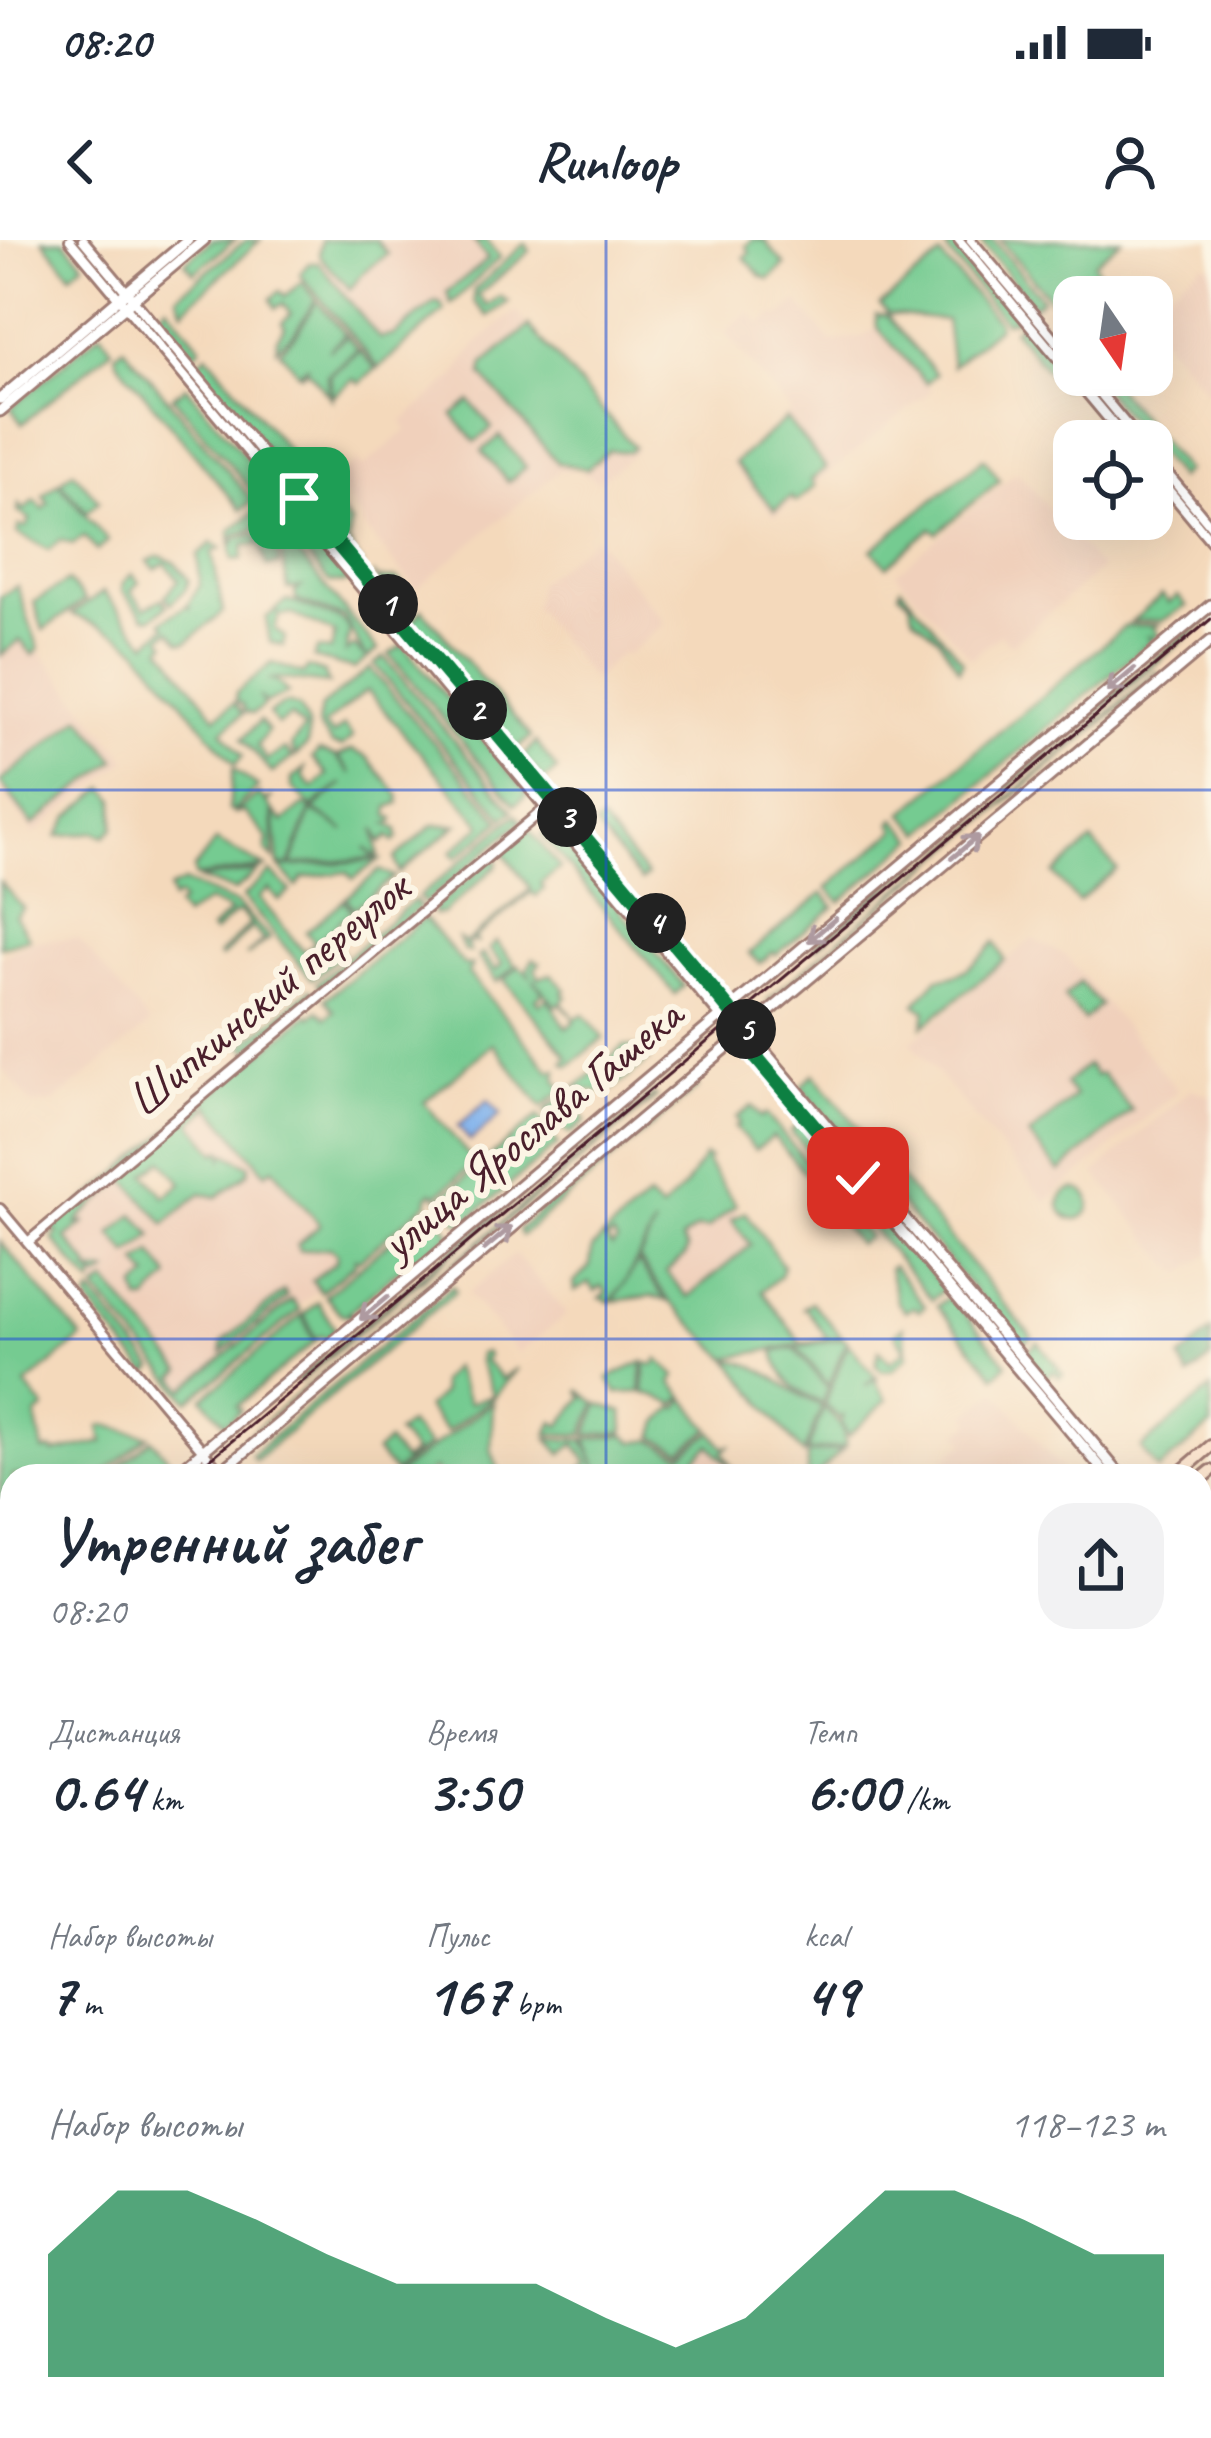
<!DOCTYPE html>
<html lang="ru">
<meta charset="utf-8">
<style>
body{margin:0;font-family:Caveat,sans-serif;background:#f2f2f3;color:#1f2937;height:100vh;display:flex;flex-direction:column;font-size:45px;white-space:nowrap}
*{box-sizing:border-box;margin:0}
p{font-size:39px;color:#747a83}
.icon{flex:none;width:66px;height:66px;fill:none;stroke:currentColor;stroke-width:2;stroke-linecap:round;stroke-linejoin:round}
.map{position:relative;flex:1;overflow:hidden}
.side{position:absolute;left:0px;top:1224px;width:1212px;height:975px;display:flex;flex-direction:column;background:#fff;border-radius:36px 36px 0 0;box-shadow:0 12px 48px #0002}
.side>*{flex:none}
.needle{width:78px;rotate:167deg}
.buttons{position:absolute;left:1053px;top:36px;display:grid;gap:24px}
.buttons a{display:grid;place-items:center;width:120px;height:120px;border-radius:24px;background:#fff;box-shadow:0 12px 48px #0002;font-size:60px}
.pin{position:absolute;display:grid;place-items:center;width:102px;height:102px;color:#fff;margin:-51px;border-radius:24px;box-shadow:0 6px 18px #0006}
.km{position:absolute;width:60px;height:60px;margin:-30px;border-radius:50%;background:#222;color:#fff;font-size:33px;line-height:60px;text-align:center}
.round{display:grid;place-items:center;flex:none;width:126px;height:126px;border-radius:36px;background:#f2f2f3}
.summary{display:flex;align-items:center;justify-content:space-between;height:204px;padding:0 48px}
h1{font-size:66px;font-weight:800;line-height:90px}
.metrics{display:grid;grid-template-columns:repeat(3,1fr);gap:18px;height:204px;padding:12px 48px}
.metrics div{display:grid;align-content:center}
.metrics b{font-size:60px;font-weight:800}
.metrics small{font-size:33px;font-weight:400}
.metrics p{font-size:33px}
.chart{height:336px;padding:24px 48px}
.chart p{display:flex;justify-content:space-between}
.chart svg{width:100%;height:216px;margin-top:12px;fill:#0b8043;opacity:.7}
.status{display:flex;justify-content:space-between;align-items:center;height:84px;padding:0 60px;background:#fff;direction:ltr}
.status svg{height:33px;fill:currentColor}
header{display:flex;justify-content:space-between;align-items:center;height:156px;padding:0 48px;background:#fff;font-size:54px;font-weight:800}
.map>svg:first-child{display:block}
.built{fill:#f0d0bb}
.green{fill:#74cb91;stroke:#5f755e;stroke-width:3;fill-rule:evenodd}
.forest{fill:#5faf7b;stroke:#546753;stroke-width:3}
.water{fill:#81b2ec;stroke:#66688c;stroke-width:3}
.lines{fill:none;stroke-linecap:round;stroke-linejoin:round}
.minor-casing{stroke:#9f7c73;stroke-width:14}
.tertiary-casing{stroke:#9f7c73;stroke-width:15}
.secondary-casing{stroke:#9f7c73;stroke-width:16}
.minor{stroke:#fff;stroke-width:8}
.tertiary{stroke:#fff;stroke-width:9}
.secondary{stroke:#fbe5cf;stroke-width:10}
.tram{stroke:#4a1f2b;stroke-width:3}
.oneway{stroke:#ae9aa0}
.route-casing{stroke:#fff;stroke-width:24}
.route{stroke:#0b8043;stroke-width:15}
.grid{fill:none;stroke:#1d4ed8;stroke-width:3;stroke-opacity:0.55}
.labels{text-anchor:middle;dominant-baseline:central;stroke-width:12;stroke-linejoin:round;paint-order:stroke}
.street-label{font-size:48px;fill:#4a1f2b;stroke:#fcf5e5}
</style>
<div class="status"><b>08:20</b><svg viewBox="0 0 49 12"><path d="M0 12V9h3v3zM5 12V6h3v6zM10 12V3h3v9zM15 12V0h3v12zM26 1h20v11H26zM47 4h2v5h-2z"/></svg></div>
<header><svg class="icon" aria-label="back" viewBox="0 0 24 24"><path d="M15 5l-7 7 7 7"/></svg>Runloop<svg class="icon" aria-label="person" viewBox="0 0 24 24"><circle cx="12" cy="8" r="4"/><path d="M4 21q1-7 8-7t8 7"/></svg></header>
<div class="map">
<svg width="1211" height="2198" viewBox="0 0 1211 2198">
<rect width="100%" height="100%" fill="#fcf5e5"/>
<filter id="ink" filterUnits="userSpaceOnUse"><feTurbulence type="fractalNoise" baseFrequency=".00833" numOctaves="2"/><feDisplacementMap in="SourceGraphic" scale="24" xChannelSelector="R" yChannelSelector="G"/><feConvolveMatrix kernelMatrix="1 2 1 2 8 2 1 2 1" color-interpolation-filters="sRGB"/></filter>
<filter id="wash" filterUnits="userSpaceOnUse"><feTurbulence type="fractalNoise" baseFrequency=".004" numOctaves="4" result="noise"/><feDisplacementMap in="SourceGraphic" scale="48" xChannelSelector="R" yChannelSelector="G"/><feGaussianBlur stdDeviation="2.7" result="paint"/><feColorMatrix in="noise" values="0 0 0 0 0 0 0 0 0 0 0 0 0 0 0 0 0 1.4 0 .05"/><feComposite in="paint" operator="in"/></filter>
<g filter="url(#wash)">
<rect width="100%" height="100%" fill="#f4d9bb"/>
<path class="built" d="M350 0H476L493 21 378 122 306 36Z
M1204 23 1211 26V156L1152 86V64Z
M797 61 832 102 864 96 877 87 932 150 775 276 730 223 791 172 725 92 750 72 761 84 775 74 779 77Z
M516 71 637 211 598 242 579 229 559 231 416 349 363 286 361 278 333 240 357 221 363 227 407 190 402 182 455 136 476 104Z
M1017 231 1101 329 1011 405 1000 394 971 418 896 333Z
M595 297 665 383 627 415 621 413 593 440 534 368 538 343Z
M21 389 128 520 34 594 0 550V408Z
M78 698 150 784 53 863 32 864 0 826 3 765 0 717 31 701Z
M1032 699 1066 716 1178 851 1046 962 911 802Z
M1191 849 1211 856V1012L1183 1033 1172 1026 1095 933Z
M217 861 353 1022 188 1155 56 998 130 935 166 976 214 939 178 893Z
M719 948 745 981 751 1003 752 1053 726 1110 643 1013Z
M515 1014 566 1072 564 1077 518 1113 468 1053Z
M996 1151 1065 1233 1061 1236H934L940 1230 937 1226 966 1202 959 1193 972 1182 967 1175Z
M710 1201 740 1236H671Z
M1200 1391 1211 1404V1477L1206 1481 1200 1474Z
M12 1935V2125L0 2135V1945Z"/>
<path class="green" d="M43 0H64L84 23 71 34Z
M212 0H235L194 33 185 22Z
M246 0H260L183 70 177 56Z
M321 0H376L388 14 365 31 350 49 319 15Z
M473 0H485L500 17 451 64 447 52 488 19Z
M752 0H764L785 25 769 39 761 36 744 17 750 12 746 6Z
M979 0H993L1042 59 1034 66Z
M1000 0H1121L1094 23 1098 30 1055 65Z
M525 3 530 11 478 55 487 66 500 56 508 62 488 76 474 62V50Z
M954 3 1017 79 1005 82 946 10Z
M941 16 998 82V87L952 126 946 80 888 74 880 65Z
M310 23H319L379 98 394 95 435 62 441 64 444 71 379 128 300 34Z
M302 42 316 59 295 92 277 108V98L285 87 282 82 291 74 283 63 276 68 271 59 280 51 285 56Z
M317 61 345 94 328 110 347 96 358 109 327 135 331 158 308 130 300 135 309 125 298 133 280 111 298 92Z
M167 65 201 107 194 114 160 72Z
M876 75 887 76 936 134 926 143 877 87Z
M1021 83 1071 142 1062 149 1013 90Z
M529 86 634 207 629 212 609 210 587 229 558 223 482 135 484 124Z
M101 92 112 109 22 184 11 168Z
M124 107 253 261 241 270 117 121 115 114Z
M360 111 376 129 359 144 354 139 333 156 330 135Z
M207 114 312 239 300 251 195 125Z
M1091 135H1106L1186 231 1178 238 1152 207V201H1147Z
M186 146 272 248 257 257 173 157Z
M470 161 492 188 475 202 453 175Z
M786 179 826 228 811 240 815 246 796 262 791 257 775 270 734 223Z
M500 196 526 227 508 242 482 211Z
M984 218 1000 240 937 293 931 288 887 326 872 310Z
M73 231 99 261 87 272 60 242Z
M58 243 108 301 97 311 84 296 73 304 60 300 49 310 17 293 19 286 27 287 30 279 18 272 19 264 24 270 35 260 43 269 49 263 43 256Z
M319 247 351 284 348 302 364 327 306 258Z
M278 256 349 341 346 343 329 342 263 263Z
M260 268 378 410 354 429 314 418 317 409 331 410 335 393 292 374 281 376 276 371 279 376 275 389 285 397 283 406 270 402 266 378 287 360 340 379 350 389 346 412 354 406 366 418 344 377 296 360 295 352 301 347 288 349 279 299 268 286 234 295 231 306 230 291Z
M267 292 275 301 279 324 267 326 258 298V305H244L242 319 233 320 231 309 237 298Z
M212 303 221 308 212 312 223 372 187 402H181L170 390 162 397 166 403 162 407 216 477 234 463 243 474 222 491 243 516 235 525 138 409 121 396 72 374 103 352 147 403 166 387 162 381 186 366 191 369 188 364 200 345 198 315Z
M159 316 174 322 189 340 186 349 171 363 165 356 179 340 165 323 155 329 148 321Z
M372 333 378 339H398L415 362 402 373Z
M132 334 139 342 131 351 145 368 162 359 167 366 151 378 145 377 122 351 123 343Z
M68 341 85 360 43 390 34 362Z
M17 346 39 409 33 415 20 400 0 416V357Z
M901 347 963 421 959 429 938 397 914 377 909 360 899 353Z
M1162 355 1169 363 1178 356 1187 366 1163 380 1131 382Z
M422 369 531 497 517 509 411 383Z
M1211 372V377L816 708 814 706Z
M1158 385 1154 388 1159 395 1153 399 1147 395 1151 401 922 593 903 573 1125 386Z
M403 405 528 554 515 565 389 414Z
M384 417 513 571 504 578 374 424Z
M272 423 303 434 308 427 324 433 329 444 277 438 268 440 277 441 288 453 266 463 259 456 264 465 253 474 245 472 242 464 236 462V453Z
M370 428 501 581 456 618 451 612 482 585 367 450 324 485 333 495 344 486 353 497 342 507 332 505 318 486 321 467Z
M1158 432 1160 434 766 762Z
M286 463 299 467 308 485V504L295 517 291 505 304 489 291 476 277 485 269 474Z
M81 477 116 520 33 585 0 542Z
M260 481 268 491 257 506 267 520 285 509 292 518 272 533 242 499Z
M536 502 557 530 544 541 523 516Z
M352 510 367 517 399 555V563L389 567 388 576 394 578 393 582 387 584 397 589 398 598 394 602 389 596 381 603 375 588 379 618 365 608 375 618 291 625 312 570 345 591 314 569 343 543 312 567 292 547V539L305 528 303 537 313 548 327 535 312 518 319 511 335 516 351 534 338 516Z
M233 529 258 547 232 572 229 570Z
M105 548 115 559 114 588 105 596 95 592 58 596 70 576Z
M259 554 264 561 273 557 267 563 272 570 274 619 266 611 268 599 245 572 234 574Z
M304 565 311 569 289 625H279L274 572 283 582Z
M516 575 522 581 425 663 419 657Z
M896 579 915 599 840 662 827 648 896 590 892 583Z
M601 581 647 636 641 641 595 586Z
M433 585H457L399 633 395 618Z
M551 588 684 746 675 754 542 595Z
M529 589 560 628 541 643 544 649 536 656 531 652 475 698 478 704 473 700 467 705 470 712 464 711 459 699 466 703 531 649 503 612Z
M216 601 265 627 195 637 194 629Z
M1092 601 1117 629 1078 662 1054 634Z
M492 619 498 621 497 626 442 674H434V668Z
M379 620 353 639 347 632 303 638 297 647 280 627Z
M380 630 394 637 354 669 346 658Z
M259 631 234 651 198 639Z
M271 632 291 651 279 661 269 649 259 658 304 712 315 703 306 692 344 660 352 671 315 703 324 717 338 707 343 713 312 739 243 657Z
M0 642 23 668 15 676 29 698 0 707Z
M184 642 237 664 270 698 246 716 263 700 252 687 221 718 219 715 250 684 241 673H235L214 693 211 690 230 671 208 661 184 677 177 667 182 662 178 656 172 660 169 649Z
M823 653 834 667 776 715 773 712 760 723 749 713Z
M414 660 420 667 322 749 317 743Z
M424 678 464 725H472L468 733 550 831 557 829 556 839 564 849 542 867 493 804 424 862 472 919 466 924 469 928 436 956 433 952 428 956V962L359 1020 355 1018V1024L321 1052 312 1040 336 1022 337 1014 330 1008 299 1011 297 1005 320 985 273 928 266 933 205 860 308 774 311 777 318 770 326 778 334 771 325 759Z
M496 702 516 726 497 742 478 717 482 714 496 730 502 724 489 709Z
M995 702 1005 720 923 786 926 771 915 764 938 738C962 738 981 720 995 702Z
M533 719 540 723 535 729 539 738 551 734 566 750 563 753 567 757 561 762 573 776 560 763 556 766 533 739 543 753 536 759 540 764 547 758 567 788 575 782 573 779 584 774 604 798 569 826 563 822 568 817 504 740 519 726 531 737 526 731Z
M1080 742 1100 765 1084 780 1064 757Z
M310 749 315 755 248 811 243 805Z
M702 800 704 802 299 1142 297 1140Z
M624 806 641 809 649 820 608 853 575 848Z
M1087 825 1096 836 1101 833 1132 870 1060 932 1029 896 1075 856 1065 844Z
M814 834 1032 1097 1021 1106 801 847Z
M694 842 698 847 521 996 518 990Z
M567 853 586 881 570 894 545 871Z
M654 855 656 857 236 1206Z
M201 863 207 869 192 883 216 913 222 910 223 918 226 913 250 926 248 933 217 957 201 953 165 984 125 939 82 976 77 984 86 982 66 998 90 1027 88 1031 108 1032 99 1038 91 1032 95 1039 92 1045 53 999 58 994 55 990 50 993 52 989ZM163 920 182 943 165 957 146 934Z
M752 866 761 878 766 874 817 935 819 950 773 896 755 910 735 887 740 883 736 878Z
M538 876 558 904 464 983 458 982 439 960Z
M802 880 851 938 837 948 791 891Z
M704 916 709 918 706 922 736 965 707 989 697 988 681 1000 687 1009 685 1016 666 1032 688 1057 751 1005 731 980 746 972 783 1026 780 1036 762 1051 801 1103 827 1098 806 1068 802 1069 811 1062 842 1096 727 1118 670 1062 639 1019 655 985 624 1044 610 1062 600 1058 607 1053 602 1046 595 1051 589 1043 575 1051 574 1043 590 1026 592 1009 603 997 612 1007 617 1002 613 996 608 1000 605 995 648 958 661 970 686 945Z
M857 945 944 1049 932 1060 844 955Z
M1060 964a15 15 0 1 1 30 0a15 15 0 1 1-30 0Z
M837 959 868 997 858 1004 840 982 819 977Z
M432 966 451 994 421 1019 413 1018 349 1072 354 1076 341 1074 325 1056Z
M134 974 153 995 129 1015 111 994Z
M0 1001 82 1098 26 1145 45 1169 36 1176 43 1211 52 1210 53 1213 103 1202 100 1187 106 1185 148 1196 101 1236H12V1311L0 1321Z
M152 1013 170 1037 147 1061H140L136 1048 149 1037 138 1023Z
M638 1022 667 1061 652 1056 613 1061Z
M893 1026 925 1066 919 1071 915 1067 905 1071 897 1062 889 1029Z
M107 1042 182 1131 175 1137 185 1149 292 1060 300 1070 189 1161 96 1050Z
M452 1046 456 1051 255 1220 251 1215Z
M284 1051 287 1057 222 1112V1103Z
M92 1053 154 1128 148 1134 90 1065 88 1059Z
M950 1056 1007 1124 995 1136 937 1066Z
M318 1062 335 1089 327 1099 321 1096 316 1100 304 1074Z
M302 1075 314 1102 237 1166 241 1170 225 1184 203 1158Z
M903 1086 908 1116 893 1130 882 1131 876 1125 879 1110 890 1122 905 1111 895 1094Z
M844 1098 846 1100 829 1146 797 1107Z
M1038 1102 1063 1134 1059 1137 1054 1131 1045 1138 1025 1114Z
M848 1103 875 1136 865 1146 877 1138 876 1143 887 1160 848 1196 841 1180 845 1175 839 1178 825 1164Z
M794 1108 828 1149 822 1163C796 1153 781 1139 774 1112Z
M485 1112 488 1116 484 1120 502 1139 517 1128 494 1157 446 1192 426 1168 442 1153 440 1142 453 1127 469 1163 493 1155 479 1123V1114Z
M658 1119 676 1136 672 1143 684 1156 676 1164 644 1153 646 1123 655 1125Z
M729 1120C765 1122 789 1154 822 1166L803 1214Z
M643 1122 641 1152 617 1153 608 1138Z
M1211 1149V1186L1158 1230 1141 1208Z
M579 1150 596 1163 583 1195 548 1194 554 1182 560 1186 583 1157Z
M685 1158 710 1189 682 1211 654 1197 659 1182 675 1167 679 1168Z
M493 1162 491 1209 501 1236H440L434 1229 426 1236H394Z
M599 1164 623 1172 624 1192 587 1195Z
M824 1167 842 1187 846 1206 807 1212Z
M408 1184 428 1206 394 1232 376 1212 387 1202 403 1221 414 1213 397 1193Z
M712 1192 724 1207 729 1206 723 1212 733 1230 710 1205 693 1221 706 1236 690 1223 675 1236H577L575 1233 588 1223 575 1204 561 1214 548 1199 584 1200 600 1234 586 1199 625 1195 634 1202 652 1200 682 1215Z
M152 1199 174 1226 162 1236H108Z
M843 1209 816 1236H807V1214Z
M12 1317V1363L0 1373V1327Z
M12 1415V1608L0 1594V1425Z
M1203 1895 1211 1897V2009L1200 2018V1896Z
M12 2152V2187H26L12 2198H0V2163Z
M182 2187H344L353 2198H191Z
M503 2187H1014L1023 2198H512Z"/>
<path class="forest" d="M1211 1091V1118L1189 1137 1180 1119Z"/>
<path class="water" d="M488 860 501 874 470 901 458 886Z"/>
</g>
<g filter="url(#ink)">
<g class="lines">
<g class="minor-casing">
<path id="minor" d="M70 0 721 777
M83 0 729 769
M959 0 1127 201
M971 0 1074 122
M1085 135 1140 201
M1152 215 1211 286
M1152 230 1211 301
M0 969 224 1236
M28 1002 554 561
M1200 2040 1211 2031
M0 2154 12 2144
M377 2187 380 2198
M1024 2187 1033 2198
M138 2198 146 2187"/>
</g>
<g class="tertiary-casing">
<path id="tertiary" d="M0 159 188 0
M0 171 204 0
M729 769 1121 1236
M721 777 1108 1236
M173 1236 1211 365
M216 1236 1211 401
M1200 1331 1211 1344
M1200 1346 1211 1359
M0 1381 12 1371
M0 1416 12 1406
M0 1652 12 1668
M0 1712 12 1726"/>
</g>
<g class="secondary-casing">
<path id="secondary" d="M1176 1236 1211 1206
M1200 1240 1211 1231
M398 2187 407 2198
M447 2187 456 2198
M29 2198 42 2187
M63 2198 76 2187"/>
</g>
<use href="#minor" class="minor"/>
<use href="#tertiary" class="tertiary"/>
<use href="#secondary" class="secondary"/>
<path class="tram" d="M190 1236 1211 379
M0 1402 12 1392
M0 1686 12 1701
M427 2187 436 2198"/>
</g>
<defs><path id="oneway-shaft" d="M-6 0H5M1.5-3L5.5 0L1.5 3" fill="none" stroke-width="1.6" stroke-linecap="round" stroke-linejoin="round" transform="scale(3)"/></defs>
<g class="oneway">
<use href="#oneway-shaft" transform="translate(1121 440) rotate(140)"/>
<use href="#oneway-shaft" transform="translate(965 607) rotate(-40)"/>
<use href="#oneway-shaft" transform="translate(822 690) rotate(140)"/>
<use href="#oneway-shaft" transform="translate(498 998) rotate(-40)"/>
<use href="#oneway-shaft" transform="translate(374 1068) rotate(140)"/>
</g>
</g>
<g class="lines" filter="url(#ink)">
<g class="route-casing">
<path id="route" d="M299 258 713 750 746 790 739 797 858 938"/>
</g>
<use href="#route" class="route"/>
</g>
<path class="grid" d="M606 0V1236M0 550H1211M0 1099H1211M0 1648H12M1200 1648H1211M606 2187V2198"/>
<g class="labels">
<g class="street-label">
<text transform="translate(268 754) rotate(-40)">Шипкинский переулок</text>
<text transform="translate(531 889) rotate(-40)">улица Ярослава Гашека</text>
</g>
</g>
</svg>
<div class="buttons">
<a><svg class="needle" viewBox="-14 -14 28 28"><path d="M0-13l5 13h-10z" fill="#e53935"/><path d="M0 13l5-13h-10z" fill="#747a83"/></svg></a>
<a><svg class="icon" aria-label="locate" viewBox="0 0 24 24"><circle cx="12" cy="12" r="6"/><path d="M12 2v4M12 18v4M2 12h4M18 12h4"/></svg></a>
</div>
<div class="pin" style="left:299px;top:258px;background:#1e9e55"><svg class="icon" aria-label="arrive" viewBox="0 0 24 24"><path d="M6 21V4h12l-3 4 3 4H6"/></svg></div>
<div class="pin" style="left:858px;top:938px;background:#d93025"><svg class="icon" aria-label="check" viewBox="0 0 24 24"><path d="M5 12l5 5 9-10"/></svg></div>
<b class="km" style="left:388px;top:364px">1</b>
<b class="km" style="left:477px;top:470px">2</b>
<b class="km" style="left:567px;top:577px">3</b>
<b class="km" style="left:656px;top:683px">4</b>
<b class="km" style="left:746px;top:789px">5</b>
<section class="side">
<div class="summary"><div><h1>Утренний забег</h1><p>08:20</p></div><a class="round"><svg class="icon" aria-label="share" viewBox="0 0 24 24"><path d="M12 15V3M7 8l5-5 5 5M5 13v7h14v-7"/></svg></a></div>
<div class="metrics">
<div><p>Дистанция</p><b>0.64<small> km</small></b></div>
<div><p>Время</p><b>3:50</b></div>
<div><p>Темп</p><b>6:00<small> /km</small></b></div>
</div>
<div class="metrics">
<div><p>Набор высоты</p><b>7<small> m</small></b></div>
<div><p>Пульс</p><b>167<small> bpm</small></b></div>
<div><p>kcal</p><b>49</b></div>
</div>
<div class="chart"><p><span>Набор высоты</span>118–123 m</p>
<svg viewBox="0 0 160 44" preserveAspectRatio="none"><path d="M0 44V19L10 6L20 6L30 12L40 19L50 25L60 25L70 25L80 32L90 38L100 32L110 19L120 6L130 6L140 12L150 19L160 19V44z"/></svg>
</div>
</section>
</div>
